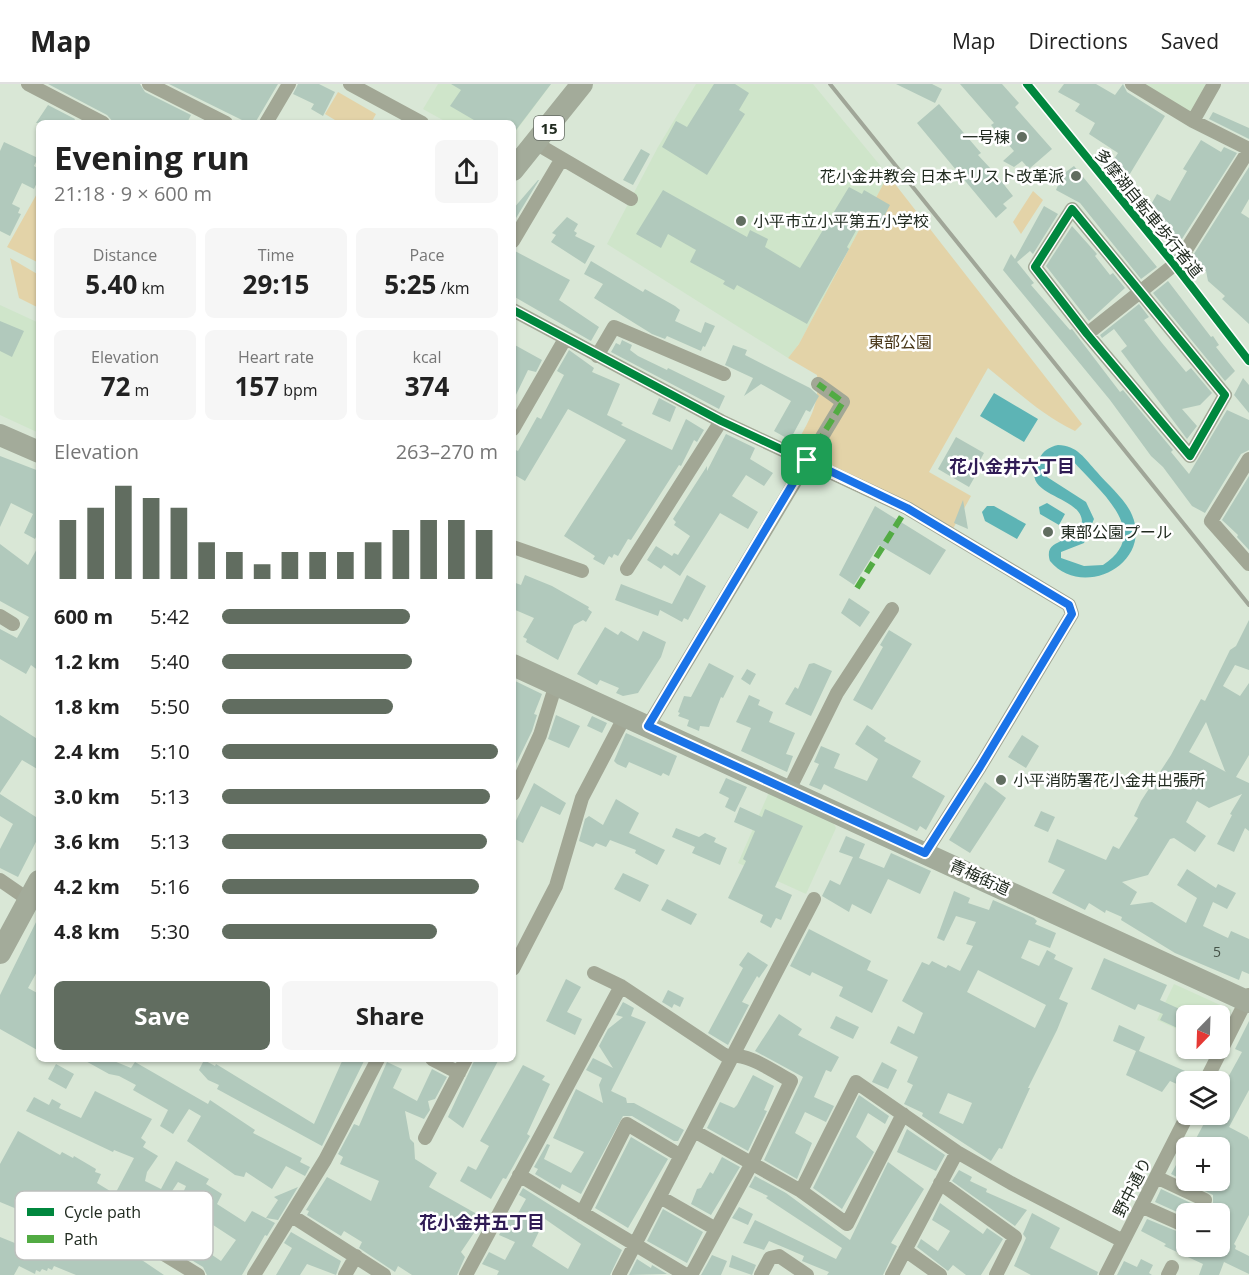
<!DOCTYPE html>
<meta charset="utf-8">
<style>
body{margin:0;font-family:"Open Sans","Noto Sans JP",sans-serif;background:#f6f6f6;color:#222;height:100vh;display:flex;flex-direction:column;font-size:22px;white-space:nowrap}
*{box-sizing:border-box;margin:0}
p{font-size:20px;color:#767676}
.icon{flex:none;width:33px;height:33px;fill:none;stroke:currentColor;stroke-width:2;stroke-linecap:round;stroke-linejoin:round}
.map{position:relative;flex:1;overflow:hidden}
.sheet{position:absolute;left:36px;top:36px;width:480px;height:942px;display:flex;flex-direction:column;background:#fff;border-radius:9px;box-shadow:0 2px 4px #0004}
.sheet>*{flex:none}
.needle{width:39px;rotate:203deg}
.fabs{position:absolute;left:1176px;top:921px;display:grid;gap:12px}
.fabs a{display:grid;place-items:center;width:54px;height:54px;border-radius:9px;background:#fff;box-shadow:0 2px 4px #0004;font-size:30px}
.pin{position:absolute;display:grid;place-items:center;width:51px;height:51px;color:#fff;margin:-26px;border-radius:12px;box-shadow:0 3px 9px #0006}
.round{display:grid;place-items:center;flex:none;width:63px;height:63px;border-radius:9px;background:#f6f6f6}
.overview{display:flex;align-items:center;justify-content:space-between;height:102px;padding:0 18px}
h1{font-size:33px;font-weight:700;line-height:45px}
.metrics{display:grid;grid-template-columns:repeat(3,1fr);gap:9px;height:102px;padding:6px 18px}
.metrics div{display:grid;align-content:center;border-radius:9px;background:#f6f6f6;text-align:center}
.metrics b{font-size:26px;font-weight:700}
.metrics small{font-size:16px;font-weight:400}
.metrics p{font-size:16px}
.chart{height:168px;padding:12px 18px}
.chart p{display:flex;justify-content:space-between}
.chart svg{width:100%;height:108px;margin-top:6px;stroke:#616d60;stroke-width:6}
.cta{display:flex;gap:12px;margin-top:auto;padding:12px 18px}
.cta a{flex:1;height:69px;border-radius:9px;background:#616d60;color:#fff;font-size:24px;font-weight:700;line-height:69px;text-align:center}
.cta a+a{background:#f6f6f6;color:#222}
ul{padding:0 18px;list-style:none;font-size:20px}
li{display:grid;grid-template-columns:96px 72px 1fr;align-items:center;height:45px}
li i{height:15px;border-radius:8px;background:#616d60}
header{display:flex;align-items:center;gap:36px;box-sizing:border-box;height:84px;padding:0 30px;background:#fff;border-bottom:2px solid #e0e0e0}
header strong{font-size:28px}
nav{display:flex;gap:33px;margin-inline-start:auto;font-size:21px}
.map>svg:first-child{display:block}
.built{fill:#cfe5ca}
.green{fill:#e3d3a8}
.water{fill:#5db4b5;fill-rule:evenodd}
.building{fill:#b1c9bc;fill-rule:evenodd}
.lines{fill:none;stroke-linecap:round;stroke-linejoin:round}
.street{stroke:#a2a795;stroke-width:14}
.primary{stroke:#a3ab9a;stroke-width:22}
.rail{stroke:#a0a698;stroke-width:4}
.quiet{stroke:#52ab43;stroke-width:6;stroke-dasharray:12 6;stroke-linecap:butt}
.cycleway-casing{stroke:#fff;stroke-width:11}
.cycleway{stroke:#00873e;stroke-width:8}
.route-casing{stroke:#fff;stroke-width:12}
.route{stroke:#1a73e8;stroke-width:8}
.poi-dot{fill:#616d60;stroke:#fff;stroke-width:2}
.labels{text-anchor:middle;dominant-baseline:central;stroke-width:5;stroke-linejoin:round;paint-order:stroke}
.number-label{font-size:14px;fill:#455247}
.shield{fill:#fff;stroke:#646b63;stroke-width:1.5}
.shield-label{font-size:15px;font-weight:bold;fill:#212b20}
.poi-label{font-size:16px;fill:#212b20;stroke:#fff;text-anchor:start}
.street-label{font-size:16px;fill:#212b20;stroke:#fff}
.park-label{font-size:16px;fill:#493718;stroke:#fff}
.neighbourhood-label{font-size:18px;font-weight:bold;fill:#301c55;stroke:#fff}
.key{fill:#fff;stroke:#bcbfbc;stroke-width:1.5}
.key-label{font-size:16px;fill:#212b20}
</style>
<header>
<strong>Map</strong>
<nav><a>Map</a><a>Directions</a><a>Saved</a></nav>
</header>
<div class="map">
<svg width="1249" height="1191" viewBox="0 0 1249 1191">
<rect width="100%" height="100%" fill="#d9e7d6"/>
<path class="built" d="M438 0H551L513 51V39H448L423 25Z
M696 0H813L888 91 799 260 788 274 607 160 658 63Z
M1139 0H1205L1208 2 1193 28 1187 29Z
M0 221 39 239V349L0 331Z
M770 706 832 736 836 744 806 810 738 779Z
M1174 900 1231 926 1220 955V932H1186V949L1157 936Z"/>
<path class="green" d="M338 8 376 30 371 39H340L325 30Z
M888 91 1082 340 1075 347C1041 331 1017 307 988 284L929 388 971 412 949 452 790 371C805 342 821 324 817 291L788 274 799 260Z
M39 106V179L7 163Z
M1033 107 1043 116 1021 150 1013 138Z
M10 174 39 191V224L19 214Z"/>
<path class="water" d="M994 309 1038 335 1024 358 980 332Z
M1058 361C1077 361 1085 375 1097 388 1108 401 1126 416 1132 431 1153 480 1082 516 1050 477 1042 452 1077 462 1082 437 1080 410 1016 413 1039 375 1043 367 1049 363 1058 361ZM1058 372 1067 373 1073 377C1098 406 1154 448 1103 481L1084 482 1061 474V468L1084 459 1094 435 1086 418 1047 393 1049 381Z
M1047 419 1065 430 1059 441 1040 430 1039 423Z
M987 422H994L1026 440 1017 455 985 437 982 428Z"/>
<path class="building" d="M48 0H140L145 8 191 31 187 39H114L107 31Z
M169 0H278L255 39H248Z
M298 0H319L335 8 323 32 311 25 314 20 293 10Z
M451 0H551L513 50V39H479L450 22 461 6Z
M714 0H735L749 9 739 26 745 30 707 91 662 63 676 37 687 43Z
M896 0H932L942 5 935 19Z
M960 0H1002L1019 19 1015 23 1052 65 1029 85 1022 77 1014 83 1003 77 1014 67 991 41 994 39Z
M1064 0H1096L1115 11 1123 0 1127 8 1165 32 1128 93 1112 78 1118 69 1089 50 1095 39 1075 27 1080 20 1058 8Z
M939 20 981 69 978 71 991 85 989 88 998 93 1013 112 1003 120 1007 124 996 134 917 39Z
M48 21 75 35 73 39H36Z
M1213 28 1249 44V55L1209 35Z
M1201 56 1221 68 1224 63 1237 69 1180 158 1169 146 1173 143 1159 135 1161 131 1149 124 1157 110 1170 117 1187 87 1183 85Z
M4 58 38 74 34 82 39 85V94L34 105 22 99 12 120 20 124 18 129 21 130 10 152 0 147V67Z
M641 65 650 70 633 101 623 96Z
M1074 82 1157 183 1141 195 1080 119 1056 106 1063 90Z
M1249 83V115L1241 129 1249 134V240L1222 215 1225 212 1208 197 1206 187 1197 182 1199 179 1192 173Z
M538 96H539L513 139V125Z
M849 103 862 110 864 106 890 121 879 142 863 134 847 163 849 165 807 240 737 201 734 206 723 200 725 197 690 178 696 166 668 150 661 164 636 150 663 106 747 153 750 146 768 155 765 163 800 184Z
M1044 122 1058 130 1033 170 1030 167 1017 178 1034 199 1031 201 1070 246 1072 245 1120 308 1123 306 1173 366 1171 368 1189 390 1227 326 1249 336V366L1241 370 1205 429 1192 422 1163 383 1151 372 1110 316 1003 186 1011 170 1015 175Z
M567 133 578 140 574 147 577 149 575 152 595 162 585 180 551 158 556 151 552 149Z
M1072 142 1097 170 1095 172 1110 191 1113 189 1125 204 1089 237 1046 182Z
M513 166 570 196 559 216 599 243 591 257 513 212Z
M591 177 643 208 645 205 675 222 680 226 675 237 701 249 705 238 715 242 705 263 703 262 701 267 667 252 665 255 652 250 594 214 603 200 584 190Z
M1168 197 1211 253 1213 252 1219 261 1216 263 1235 287 1225 297 1153 209Z
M1139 220 1149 233 1144 236 1162 259 1186 288 1191 284 1212 309 1200 321 1182 325 1197 342 1187 355 1121 267 1127 262 1114 245 1102 254 1100 251Z
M0 237 24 247 12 273 0 267Z
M622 256 632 261 630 266 638 272 667 286 668 284 725 312 719 325 611 268 616 259 620 261Z
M513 260 542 276 536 288 528 286 513 317Z
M733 261 747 266 745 271 810 304 819 312 810 328 806 326 790 356 774 347 791 317 761 300 744 312 753 294 725 281Z
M569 266 594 284 592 288 620 300 607 331 623 339 621 341 672 366 686 335 704 346 697 358 694 356 681 382 679 381 631 456 628 455 618 472 614 470 612 474 609 472 604 481 593 475 595 472 564 452 626 356 568 325 525 397 513 390V365L518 367 537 333 541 335 564 291 557 287Z
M1243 294 1249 301V329L1234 311Z
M659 314 676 323 670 338 652 330Z
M726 350 755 364 750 375 773 389 764 402 746 391 732 412 758 428 748 445 720 429 680 492 664 481 661 485 647 476 656 462 672 472 674 469 678 471 690 452 674 441 676 438 673 435 707 382V387Z
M956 353 984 369 978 380 981 382 969 403 938 385Z
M0 372 39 387V447L35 455 24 449 33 430 11 419 0 443Z
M1249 392V466L1237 453 1238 451 1222 436Z
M963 416 968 445 954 439Z
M875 422 946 466 930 491 879 461 854 501 839 491Z
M0 460 28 481 39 461V587L31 581 26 590 0 575V545L17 554 29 533 0 517Z
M525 491 552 502 589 523 588 525 592 528 586 538 583 536 574 541 558 576 526 558 527 555 523 553 534 534 513 525V498L521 501Z
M687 491 706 502 688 536 684 534 682 538 660 526 658 532 615 516 621 500 672 520Z
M849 514 870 528 860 543 841 529Z
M1249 536V586L1235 581 1223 602 1240 612 1249 599V671L1236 693 1249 699V747L1245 744 1234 768 1217 760 1232 731 1230 730 1242 710 1209 724 1197 717 1186 738 1206 752 1195 768 1174 754 1170 755 1148 791 1122 798 1137 808 1130 821 1152 818 1186 839 1197 814 1177 801 1187 785 1216 804 1218 800 1236 809 1227 825 1213 818 1203 842 1228 854 1231 847 1249 855V890L1242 887 1239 896 1175 869 1121 836 1122 833 1106 826 1105 829 1089 819 1085 826 1052 809 1065 786 1048 778 1057 755 1106 776 1113 762 1119 765 1138 734 1134 732 1141 717 1171 671 1201 615 1205 617 1230 566 1236 562ZM1206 638 1225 687 1226 688 1189 668Z
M605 543 618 551 621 547 638 557 643 547 666 558 661 573 638 609 623 612 616 609 619 604 600 596 597 601 577 590Z
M889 546 912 560 872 626 853 616 883 563 880 561Z
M709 579 734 592 723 614 721 613 709 643 700 642 699 647 687 642 689 636 678 632 680 629 678 628 684 612 691 613Z
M814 579 832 587 811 632 785 620 795 603 798 605 809 580Z
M747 585 756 590 750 601 741 595Z
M513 596 542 610 534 630 537 631 532 647 513 686Z
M749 611 760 616 758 621 773 628 769 638 795 649 786 670 793 672 787 688 741 667 751 644 736 638Z
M0 631 39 656V686L22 676 0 709Z
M556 631 580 642 569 664 548 655Z
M592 632 607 639 602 649 587 642Z
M867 641 886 654 884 657 921 677 912 693 945 712 926 746 920 742 917 747 824 700 821 706 809 701 819 680 814 678 821 662 840 670 834 684 867 697 878 675 855 660Z
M626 649 677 672 669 692 663 689 661 692 629 678 626 684 617 680 614 677Z
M1022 651 1039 662 1026 684 1008 673Z
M726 694 747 703 735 728 725 723 729 714 719 709Z
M985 698 1006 714 970 769 949 756Z
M534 699 566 719 560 731 541 722 523 759 513 754V743Z
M0 710 39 735V752L18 793 0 784V765L13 740 0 732Z
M616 715 639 729 629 749 665 766 657 781 635 769 636 766 610 756 606 763 596 759 593 763 579 757 585 735 589 732 603 741Z
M740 723 762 733 765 725 803 742 775 803 792 811 781 836 776 834 771 844 760 838 763 831 728 814 746 777 743 775 755 747 734 738Z
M1041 727 1055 733 1048 748 1034 742Z
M676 744 699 753 705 749 716 754 714 758 727 764 720 781 692 769 695 763 672 753Z
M846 752 865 760 859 774 884 784 891 769 931 787 920 810 888 795 871 830 852 820 849 828 822 812 830 796 840 801 853 773 839 768Z
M623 789 649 801 640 818 614 805Z
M954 807 970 814 968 819 989 826 993 816 1034 834 1037 837 1035 840 1056 849 1050 864 1029 856 1021 874 1039 882 1047 866 1056 871 1054 875 1073 884 1059 915 1068 919 1057 946 1028 1004H1030L1002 1065 999 1064 991 1077 922 1032 923 1029 904 1020 913 1001 907 998 918 973 890 959 898 942 914 950 923 929 902 917 922 878 929 881 932 877 946 884 948 881 960 887 973 862 966 860 976 838 956 832 944 857 937 854ZM978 886 1046 921 1035 944 967 908ZM948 1009 972 1019 963 1040 939 1029Z
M667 815 697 830 691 841 661 826Z
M39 832V884L28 904 39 910V967L0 945V911Z
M809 845 871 877 867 886 888 896 872 929 839 912 843 903 812 888 810 892 790 882Z
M748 868 768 881 759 894 757 892 742 918 749 921 728 961 708 949 743 884 739 881Z
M1104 874 1167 901 1160 916 1186 928V948L1160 936 1163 930 1138 920 1135 926 1091 905Z
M566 895 581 903 567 928 582 935 575 951 546 937Z
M668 906 684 914 680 923 674 920 672 924 662 918Z
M623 918 634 924 631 932 646 938 611 1007 626 1014 627 1019H634L684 1046 678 1057H674L632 1032H623L581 1110 562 1100 560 1105 535 1090 538 1085 534 1083 547 1060 550 1061 544 1075 571 1089 584 1068 553 1054 576 1005 603 1019 599 1001 602 994 586 986 593 974 613 984 599 962 608 945 623 933 616 931Z
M779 930 802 945 798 951 839 973 831 988 826 986 814 1013 834 1022 826 1038 805 1028 795 1049 812 1059 797 1095 764 1076 803 993 755 967Z
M836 932 859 943 853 955 830 944Z
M1249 937V1006L1229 1043 1248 1053 1249 1056V1131L1234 1160 1236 1162 1235 1165 1249 1172V1190L1224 1178 1219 1191H1199L1203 1180 1164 1162 1166 1160 1141 1147 1147 1135 1186 1151V1162H1220V1130H1208L1213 1119V1111L1171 1090 1176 1081 1179 1083 1186 1068V1096H1220V1078L1226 1064H1191L1209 1030H1220V1008L1242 968 1235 965Z
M1119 941 1145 953 1139 967 1192 990 1186 1000 1180 997 1179 1001 1170 997 1162 1008 1126 991 1136 967 1113 957Z
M82 975H109L131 984 135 978 208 1020 210 1016 255 1046 253 1049 302 1074 300 1078 310 1083 305 1092 286 1082 272 1105 246 1088 244 1093 235 1091 187 1057 201 1032 189 1025 173 1050 160 1042 168 1026 133 1006 136 1001 119 992 109 990Z
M343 975H365L322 1062 217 1005 219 1001 208 996 199 986 204 976 215 982 216 980 314 1040Z
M475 975H499L463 1044 448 1033Z
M387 978 402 985 393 1004 417 1017 432 985 447 993 435 1015 428 1017 430 1026 424 1035 405 1027 410 1055 414 1059 415 1075 437 1089 429 1103 484 1134 461 1168 465 1173 457 1191H412L398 1182 395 1188 359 1164 362 1158 344 1147 341 1152 307 1131 309 1127 306 1126 327 1093 371 1117 379 1097 340 1080 343 1073 338 1070 354 1040 359 1042Z
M882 978 897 986 888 1005 872 998Z
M56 980 74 990 66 1005 48 995Z
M523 981 545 992 542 996 550 1000 527 1050 530 1052 506 1095 503 1094 491 1115 460 1097 468 1082 476 1086 489 1062 480 1057Z
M753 991 774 1002 764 1026 767 1027 748 1067 707 1044 720 1018 734 1024 737 1021Z
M95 1007 152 1035 141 1054 146 1058 143 1063 158 1072 147 1088 145 1097 161 1105 176 1077 209 1095 206 1100 222 1110 217 1120 245 1138 252 1127 275 1139 267 1152 265 1151 242 1191H207L203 1183 165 1160 181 1136 173 1132 186 1102 178 1098 148 1144 146 1143 144 1147 90 1113 82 1121V1129L76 1142 101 1151 127 1166 164 1191H76L54 1182 52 1186 48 1184 47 1187 42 1185 40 1188 36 1186 35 1190 19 1182 14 1191H0V1153L32 1166 43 1144 23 1132 24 1128 0 1118V1080L18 1047 60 1071 62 1068 73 1074 74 1072 96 1085 95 1088 101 1090 97 1099 115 1110 134 1074 114 1066 113 1068 26 1027 34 1013 49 1021 52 1015 61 1020 59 1024 81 1034ZM207 1137 236 1156 221 1177 193 1158Z
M859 1011 889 1032 885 1040 868 1029 856 1053 874 1068 842 1125 813 1104Z
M907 1045 945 1071 936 1087 897 1068Z
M631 1053 668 1075 628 1144 595 1124Z
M722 1073 740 1083 711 1131 691 1120 697 1105 701 1104 710 1088 713 1090Z
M888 1078 924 1105 891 1159 897 1162 883 1191H827L829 1188 802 1177 804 1172 769 1157 764 1166 743 1159 755 1136 836 1175 842 1164 766 1114 768 1112 749 1103 755 1092 786 1109 850 1156Z
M959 1086 972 1093 970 1097 987 1105 986 1108 1027 1126 1015 1142 952 1097Z
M298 1103 278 1136 266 1134 278 1116 274 1113Z
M523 1104 622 1166 610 1191H497L499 1187 482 1180 489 1168 505 1176 515 1158 499 1151 510 1131 516 1133 526 1115 519 1111ZM545 1135 581 1160 568 1185 532 1162Z
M1161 1105 1193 1120 1186 1132 1155 1118Z
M940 1119 983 1150 987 1144 1003 1155 981 1191H966L953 1181 948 1187 917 1163 921 1155 938 1167 950 1147 932 1136Z
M739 1123 753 1130 748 1141 732 1134Z
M663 1125 703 1148 687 1179 647 1157Z
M1032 1129 1060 1144 1050 1164 1098 1188 1097 1191H1031L1014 1182 1026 1154 1023 1150Z
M291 1148 341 1177 336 1191 307 1180 300 1191H276L292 1164 284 1159Z
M712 1171 727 1177 721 1191H701Z
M732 1171 756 1181 752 1191 729 1183Z
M637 1175 651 1184 652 1181 667 1190 629 1191Z
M1141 1175 1153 1181 1149 1189 1152 1191H1117L1124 1177 1137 1183Z"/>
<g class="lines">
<path class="street" d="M28 0 103 39
M149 0 226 39
M350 0 422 39
M1132 0 1193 37 1249 65
M1193 37 1214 0
M266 39 289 0
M537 60 631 115
M1072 125 1225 311 1190 372 1087 250 1035 183Z
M513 157 561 76
M513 226 721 337 907 424 1069 521 1072 530 980 683 925 769
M1087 250 1179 177 1249 66
M597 272 614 243 724 290
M513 345 565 255
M1249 375 1211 437 1249 480
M513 463 582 487
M627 485 721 337
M0 532 13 540
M648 642 843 318 818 300
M789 706 837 609 892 525
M513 710 540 651 556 600
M0 796 29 816
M513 885 556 802 582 714 625 632
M594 889 621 902 726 972C748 968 772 987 791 997L752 1079 691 1191
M432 975 459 989
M1205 998 1249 911
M694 1047 801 1107 847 1140 903 1030
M425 1054 466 975
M519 1091 686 1191
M1156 1093 1205 1116 1198 1130
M940 1099 1015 1153 996 1191
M801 1107 856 998 957 1068 1011 1099 1123 1157
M660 1113 716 1145
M1141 1122 1186 1142
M90 1125 198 1191
M582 1129 627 1040 681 1072
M292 1132 384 1191
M905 1166 940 1191
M254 1191 325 1076 378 975
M345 1191 356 1172
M466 1191 621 902
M619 1191 814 815
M761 1191 770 1174 779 1172 807 1191
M892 1191 957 1068
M1106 1191 1188 1030
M1168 1191 1172 1183"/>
<path class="primary" d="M513 86 582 0
M0 351 39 368
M513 581 1249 918
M0 869 39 797"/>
<path class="rail" d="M830 0 1249 521"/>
<path class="quiet" d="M807 376 843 318 818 300
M857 504 907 424"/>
<g class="cycleway-casing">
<path id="cycleway" d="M1027 0 1174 180 1249 277
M1072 125 1225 311 1190 372 1087 250 1035 183Z
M513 226 721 337 907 424 1069 521 1072 530 980 683 925 769"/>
</g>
<use href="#cycleway" class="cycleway"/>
</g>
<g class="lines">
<g class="route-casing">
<path id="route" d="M807 376 907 424 1069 521 1072 530 980 683 925 769 648 642Z"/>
</g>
<use href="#route" class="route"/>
</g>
<g class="poi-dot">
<circle cx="1022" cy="53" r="6"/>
<circle cx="1076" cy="92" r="6"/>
<circle cx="741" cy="137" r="6"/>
<circle cx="1048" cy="448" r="6"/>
<circle cx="1001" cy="696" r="6"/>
</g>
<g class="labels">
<g class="number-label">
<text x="1217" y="867">5</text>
</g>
<rect class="shield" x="534" y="32" width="30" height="24" rx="4.5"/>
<g class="shield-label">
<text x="549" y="44">15</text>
</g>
<g class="poi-label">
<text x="1010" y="53" text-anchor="end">一号棟</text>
<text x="1064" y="92" text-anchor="end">花小金井教会 日本キリスト改革派</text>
<text x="753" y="137">小平市立小平第五小学校</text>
<text x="1060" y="448">東部公園プール</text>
<text x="1013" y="696">小平消防署花小金井出張所</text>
</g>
<g class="street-label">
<text transform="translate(1149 129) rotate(51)">多摩湖自転車歩行者道</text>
<text transform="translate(980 793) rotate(24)">青梅街道</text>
<text transform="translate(1132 1103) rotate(-63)">野中通り</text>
</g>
<g class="park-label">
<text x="900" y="258">東部公園</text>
</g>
<g class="neighbourhood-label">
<text x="1012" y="382">花小金井六丁目</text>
<text x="482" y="1138">花小金井五丁目</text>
</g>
</g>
<rect x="15" y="1107" width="198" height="69" rx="9" class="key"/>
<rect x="27" y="1124" width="27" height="8" fill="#00873e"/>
<rect x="27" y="1151" width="27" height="8" fill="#52ab43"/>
<g class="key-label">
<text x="64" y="1134">Cycle path</text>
<text x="64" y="1161">Path</text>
</g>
</svg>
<div class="fabs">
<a><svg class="needle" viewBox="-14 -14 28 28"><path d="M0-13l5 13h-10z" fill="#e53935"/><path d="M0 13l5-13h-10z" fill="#767676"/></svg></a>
<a><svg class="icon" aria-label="layers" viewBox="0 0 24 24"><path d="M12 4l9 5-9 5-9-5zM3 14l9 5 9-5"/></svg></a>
<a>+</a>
<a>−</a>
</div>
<div class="pin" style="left:807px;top:376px;background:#1e9e55"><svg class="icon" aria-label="arrive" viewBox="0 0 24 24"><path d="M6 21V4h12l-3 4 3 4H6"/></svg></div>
<section class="sheet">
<div class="overview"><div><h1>Evening run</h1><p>21:18 · 9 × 600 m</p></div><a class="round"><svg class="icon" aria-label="share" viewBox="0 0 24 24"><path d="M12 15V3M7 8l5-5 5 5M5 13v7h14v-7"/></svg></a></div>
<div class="metrics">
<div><p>Distance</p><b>5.40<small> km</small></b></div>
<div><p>Time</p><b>29:15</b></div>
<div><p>Pace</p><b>5:25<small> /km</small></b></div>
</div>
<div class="metrics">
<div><p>Elevation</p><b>72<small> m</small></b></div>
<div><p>Heart rate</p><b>157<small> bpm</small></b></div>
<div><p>kcal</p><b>374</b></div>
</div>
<div class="chart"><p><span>Elevation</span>263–270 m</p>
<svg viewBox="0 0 160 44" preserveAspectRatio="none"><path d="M5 44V20M15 44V15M25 44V6M35 44V11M45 44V15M55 44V29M65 44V33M75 44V38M85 44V33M95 44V33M105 44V33M115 44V29M125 44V24M135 44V20M145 44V20M155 44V24"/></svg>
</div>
<ul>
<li><b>600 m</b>5:42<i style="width:68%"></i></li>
<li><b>1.2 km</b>5:40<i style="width:69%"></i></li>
<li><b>1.8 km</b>5:50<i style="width:62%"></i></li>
<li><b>2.4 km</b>5:10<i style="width:100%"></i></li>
<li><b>3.0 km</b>5:13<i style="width:97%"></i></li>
<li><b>3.6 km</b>5:13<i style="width:96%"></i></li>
<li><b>4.2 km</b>5:16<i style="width:93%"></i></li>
<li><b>4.8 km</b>5:30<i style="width:78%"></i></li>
</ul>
<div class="cta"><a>Save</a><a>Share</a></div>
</section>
</div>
